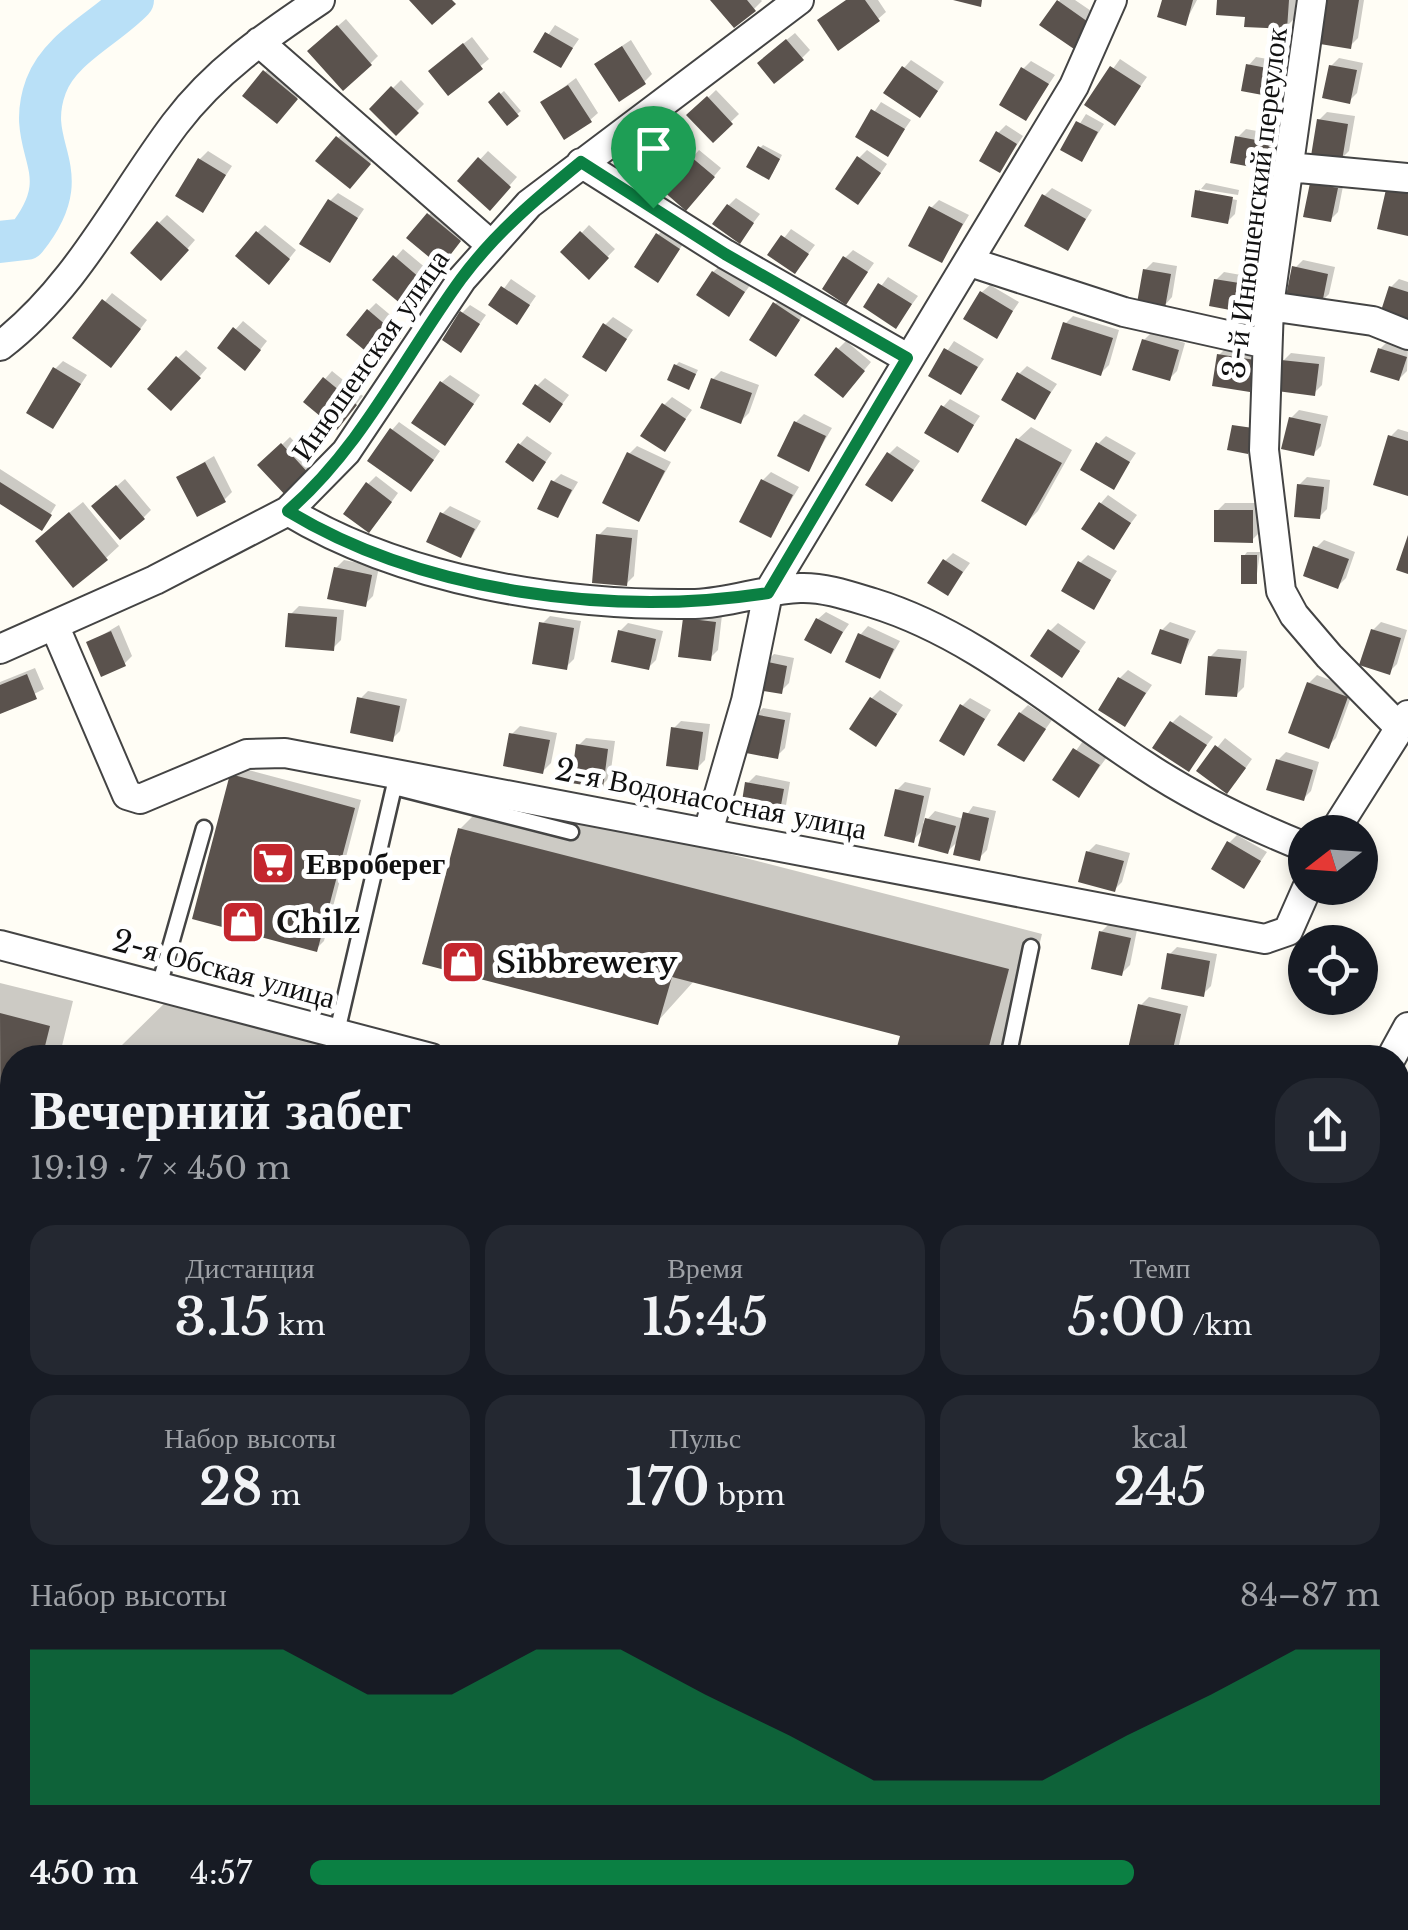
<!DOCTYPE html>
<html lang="ru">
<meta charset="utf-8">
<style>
body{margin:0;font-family:"Libre Baskerville",serif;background:#242831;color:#f1f3f6;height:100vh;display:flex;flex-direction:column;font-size:38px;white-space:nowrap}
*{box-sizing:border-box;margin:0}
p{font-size:32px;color:#9ea1a6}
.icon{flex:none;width:55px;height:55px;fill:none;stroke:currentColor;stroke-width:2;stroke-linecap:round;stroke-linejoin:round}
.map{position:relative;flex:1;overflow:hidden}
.sheet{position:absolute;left:0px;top:1045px;width:1410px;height:885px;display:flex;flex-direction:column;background:#171b24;border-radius:40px 40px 0 0;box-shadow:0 5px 15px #0003}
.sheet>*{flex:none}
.needle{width:65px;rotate:253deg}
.fabs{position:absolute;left:1288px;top:815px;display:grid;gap:20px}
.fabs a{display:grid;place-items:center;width:90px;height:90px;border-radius:50%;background:#171b24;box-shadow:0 5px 15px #0003;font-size:50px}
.pin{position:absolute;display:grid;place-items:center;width:85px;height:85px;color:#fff;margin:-102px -42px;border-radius:50% 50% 50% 0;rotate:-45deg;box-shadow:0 0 10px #0007}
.pin .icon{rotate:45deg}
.round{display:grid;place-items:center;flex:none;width:105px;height:105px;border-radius:40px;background:#242831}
.summary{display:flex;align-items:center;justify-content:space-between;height:170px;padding:0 30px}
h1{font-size:55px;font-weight:600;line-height:75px}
.figures{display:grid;grid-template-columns:repeat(3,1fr);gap:15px;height:170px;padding:10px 30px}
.figures div{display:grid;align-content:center;border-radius:25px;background:#242831;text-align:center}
.figures b{font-size:50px;font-weight:600}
.figures small{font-size:28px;font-weight:400}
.figures p{font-size:28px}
.chart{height:280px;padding:20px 30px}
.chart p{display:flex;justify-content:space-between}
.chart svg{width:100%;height:180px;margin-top:10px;fill:#0b8043;opacity:.7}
ul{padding:0 30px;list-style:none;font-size:32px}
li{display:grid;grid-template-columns:160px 120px 1fr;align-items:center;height:75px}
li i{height:25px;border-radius:12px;background:#0b8043}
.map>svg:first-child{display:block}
.green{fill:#d5ebbd}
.shadow{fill:#0003}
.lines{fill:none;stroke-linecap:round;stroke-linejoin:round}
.river{stroke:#b9e0f7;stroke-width:42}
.building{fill:#5a524d}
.service-casing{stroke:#444;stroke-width:19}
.minor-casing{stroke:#444;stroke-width:32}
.service{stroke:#fff;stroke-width:14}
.minor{stroke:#fff;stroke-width:28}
.route-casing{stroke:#fff;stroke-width:20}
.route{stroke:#0b8043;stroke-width:12}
.labels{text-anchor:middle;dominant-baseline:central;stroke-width:10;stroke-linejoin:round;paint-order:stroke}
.street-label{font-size:30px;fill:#111;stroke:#fff}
.poi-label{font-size:30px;font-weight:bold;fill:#111;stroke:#fff;text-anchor:start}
</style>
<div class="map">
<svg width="1408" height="1930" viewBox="0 0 1408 1930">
<rect width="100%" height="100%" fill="#fffdf5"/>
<path class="green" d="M1398 1593 1404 1595 1407 1719 1398 1718Z"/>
<path class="shadow" d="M713 0H761L762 1 754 9Z
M846 0H878L886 12 878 19Z
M1060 0H1075L1097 15 1081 38 1043 25Z
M1164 0H1197L1185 23Z
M1220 0H1296L1294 19 1286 27Z
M1330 0H1364L1358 38 1350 46Z
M346 19 378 56 370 64 318 43Z
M555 25 579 39 561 65 537 51Z
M795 33 810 50 802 58 768 55Z
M472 37 489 59 448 93 439 63Z
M631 40 652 74 644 82 605 57Z
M1256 57 1290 63 1286 88 1278 95 1249 65Z
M1339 58 1363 63 1357 93 1349 101 1331 66Z
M1120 59 1147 77 1114 123 1087 105Z
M911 60 944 82 927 107 904 68Z
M1031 61 1055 75 1026 118 1023 69Z
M273 64 304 90 284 113 265 72Z
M576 78 598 113 590 120 544 102Z
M401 80 424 104 396 132 372 109Z
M716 90 739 114 713 139 690 115Z
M504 91 521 111 508 122 491 102Z
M881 102 911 120 888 153 858 136Z
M1327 112 1355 116 1349 151 1341 159 1319 120Z
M1086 114 1104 124 1082 159 1064 149Z
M1006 125 1023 136 1000 170 998 133Z
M1246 129 1279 135 1275 160 1267 168 1238 137Z
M346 130 377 155 358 178 338 138Z
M763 145 782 155 772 174 760 148Z
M699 150 721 168 694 200 692 158Z
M867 150 887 164 866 194 859 158Z
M208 151 232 166 203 210 200 159Z
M488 151 517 177 490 208 460 181Z
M1320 176 1344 181 1338 212 1330 220 1312 184Z
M1206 183 1239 190 1238 195 1201 189Z
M1052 188 1092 210 1068 248 1044 196Z
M1200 189V194L1237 200 1235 214 1227 222 1198 191Z
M338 193 364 209 329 260 330 201Z
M736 198 760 214 740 240 728 206Z
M939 200 969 215 942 260 931 208Z
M436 207 467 232 448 256 429 215Z
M167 215 195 240 169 270 159 223Z
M265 225 296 250 277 274 257 233Z
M589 225 615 249 589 276 564 252Z
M665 227 686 240 658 279V235Z
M791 229 815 245 795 271 771 255Z
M403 249 433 274 414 298 376 280Z
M853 250 874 263 846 302 845 258Z
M1303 260 1335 267 1329 294 1321 302 1295 268Z
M1153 262 1177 266 1172 297 1165 305 1145 270Z
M721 265 751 284 729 314 713 272Z
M1224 272 1258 278 1254 302 1246 310 1216 280Z
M888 277 918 296 896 326 866 306Z
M511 279 536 296 524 313 492 305Z
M1399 279 1408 282V323L1391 287Z
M990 285 1019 302 996 336 982 292Z
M112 293 147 320 119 357 75 338Z
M783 296 806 311 776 354 775 304Z
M376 303 407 329 388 352 368 311Z
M470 305 486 315 461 350 462 313Z
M1073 316 1119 330 1109 365 1101 373 1065 324Z
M613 317 633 330 606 369 605 325Z
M243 321 267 341 252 360 220 347Z
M1152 332 1185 343 1177 371 1169 379 1144 340Z
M846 341 871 362 850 387 838 349Z
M954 341 984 359 961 392 931 375Z
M1388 341 1408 348 1407 371 1399 379 1380 349Z
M1227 347 1262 352 1258 381 1250 389 1219 355Z
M186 350 207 368 179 400 178 358Z
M1291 353 1325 357 1322 385 1314 393 1283 361Z
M63 361 87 375 53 426 55 369Z
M679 362 698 370 691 384 676 365Z
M1027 366 1057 384 1034 417 1019 374Z
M332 371 363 396 344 419 325 379Z
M721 371 759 385 749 413 741 421 713 379Z
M450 375 480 395 452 435 442 382Z
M545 378 569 395 550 420 537 386Z
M672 397 692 410 664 449V405Z
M950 399 980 416 957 450 943 407Z
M1299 410 1328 416 1321 446 1313 454 1291 418Z
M804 414 832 428 808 469 796 422Z
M399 422 440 451 419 481 392 430Z
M1031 427 1072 450 1038 511 1026 523 984 500 1018 439Z
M1398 429 1408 432V493L1390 437Z
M527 436 552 453 540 470 520 444Z
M1106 436 1136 453 1113 487 1098 444Z
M290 437 317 466 288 494 261 465Z
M637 446 671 462 639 519 629 454Z
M897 446 920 461 892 499 889 454Z
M214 456 232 492 224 500 179 477Z
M0 469 56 505 42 528 0 501Z
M771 472 799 487 770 535 763 480Z
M561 474 578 482 558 515 553 482Z
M376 476 398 493 377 522 368 484Z
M1307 477 1330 480 1327 509 1319 517 1299 485Z
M125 479 151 510 143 518 102 499Z
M1108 495 1137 515 1113 547 1101 503Z
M83 502 119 546 106 558 50 528Z
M1225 503H1260V532L1252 540 1217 511Z
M450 506 481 521 461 555 442 514Z
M607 527 638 530 634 576 626 584 599 535Z
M1324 540 1355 552 1346 578 1338 586 1316 548Z
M1247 552H1260L1256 581 1244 556Z
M953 553 970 563 948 593 945 561Z
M1088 555 1117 571 1093 607 1080 563Z
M344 560 379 567 373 596 365 604 336 568Z
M299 606 344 610 341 640 333 648 291 614Z
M694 611 722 615 718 650 710 658 686 619Z
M826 612 849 624 830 651 818 619Z
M550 616 581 621 574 659 566 667 542 624Z
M1170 622 1196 631 1180 661 1162 630Z
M1381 622 1407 630 1397 664 1389 672 1373 630Z
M628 623 663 631 656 660 648 668 620 631Z
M1058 623 1086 642 1062 675 1050 631Z
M119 625 132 656 124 664 89 643Z
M868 626 900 641 880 676 861 634Z
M1218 649 1247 651 1244 687 1236 695 1210 657Z
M774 654 794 658 789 683 781 691 766 662Z
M35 668 44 689 0 711V682Z
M1128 670 1152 685 1125 724 1120 678Z
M1317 675 1354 689 1336 738 1328 746 1309 683Z
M880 690 903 705 876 744 872 698Z
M368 691 407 699 400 731 392 739 360 699Z
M970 698 991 710 964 753 962 706Z
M1028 705 1052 720 1024 759 1020 713Z
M763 708 791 713 785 748 777 756 755 716Z
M1180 715 1213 737 1188 769 1172 723Z
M681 721 710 724 705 760 697 768 673 729Z
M520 726 557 733 551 763 543 771 512 734Z
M586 738 615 741 610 777 602 785 578 746Z
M1225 738 1252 759 1235 783 1199 770Z
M1083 741 1107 757 1079 795 1055 780Z
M1286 752 1319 762 1311 791 1303 799 1278 760Z
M241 768 361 800 324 941 316 949 233 776Z
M756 775 790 782 785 811 777 819 748 783Z
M905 782 931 788 923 824 935 811 964 819 973 806 996 811 987 850 979 858 959 840 948 851 925 828 913 840 897 790Z
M495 794 1042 934 1011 1058H897L903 1034 694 981 657 1022 460 829Z
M1237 835 1267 852 1244 886 1229 843Z
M1096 844 1130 853 1122 882 1114 890 1088 852Z
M1109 924 1137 930 1130 965 1122 973 1101 932Z
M1177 947 1217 954 1211 986 1203 994 1169 955Z
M0 983 73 1001 59 1058H12V1221L0 1233Z
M175 993 384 1058H119L121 1046Z
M1149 997 1188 1006 1176 1058H1128L1141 1005Z
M0 1293 12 1297V1334L0 1376Z
M12 1482V1544L0 1546V1532Z
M1398 1758 1408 1761V1868L1398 1909Z
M429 1918H654L651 1930H426Z
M1029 1918H1395L1392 1930H1026Z"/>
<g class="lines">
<path class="river" d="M0 242 26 239C82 169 22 151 46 86 60 48 106 28 133 0"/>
</g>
<path class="building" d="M409 0H452L456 4 432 25Z
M710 0H747L756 11 734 28Z
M846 0H865L880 21 838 51 817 20Z
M953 0H982L981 7Z
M1057 0 1091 24 1074 49 1039 25Z
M1162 0H1193L1186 26 1157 17Z
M1217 0H1289L1287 29 1244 27 1245 17 1216 15Z
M1327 0H1359L1351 49 1320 44Z
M337 25 372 65 343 91 307 51Z
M545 32 573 48 561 68 533 52Z
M786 39 804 60 774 84 757 63Z
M463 43 483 69 448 96 428 71Z
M622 46 646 84 619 102 594 64Z
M1246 64 1283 71 1279 98 1241 91Z
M1329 65 1357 70 1350 104 1322 98Z
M902 66 938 91 920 118 883 93Z
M1110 66 1141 86 1115 126 1084 105Z
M1021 67 1049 84 1026 121 999 105Z
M263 70 298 99 277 124 242 96Z
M568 85 592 122 564 140 540 102Z
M391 86 419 113 396 136 369 109Z
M499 92 519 116 507 126 488 102Z
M707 96 733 124 713 143 686 115Z
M871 109 905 129 888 157 855 137Z
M1317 119 1348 124 1342 161 1311 156Z
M1076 121 1098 132 1082 162 1060 150Z
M996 131 1017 144 1000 173 979 161Z
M336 136 371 164 350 189 315 161Z
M1235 136 1272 143 1268 170 1230 163Z
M758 146 780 159 769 180 746 167Z
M690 156 715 177 686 211 662 190Z
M857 156 881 173 858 205 835 189Z
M478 157 511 187 490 211 457 181Z
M198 158 226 175 203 213 175 196Z
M1310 183 1338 188 1331 222 1303 217Z
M1387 185 1408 190V236L1377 229Z
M1195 190 1233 197 1228 224 1191 217Z
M1042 194 1086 219 1068 251 1024 226Z
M328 199 358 218 330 263 299 244Z
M727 204 754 223 740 244 712 224Z
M929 206 963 224 942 263 908 246Z
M427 213 461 241 441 267 406 238Z
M157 221 189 250 161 281 130 253Z
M256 231 290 259 269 285 235 256Z
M580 231 609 258 589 280 560 252Z
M656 233 680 249 658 283 634 267Z
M781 235 809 254 795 274 767 255Z
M393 255 427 284 407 309 372 280Z
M843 256 868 272 846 305 822 289Z
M1292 266 1328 274 1322 304 1286 296Z
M1143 269 1171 274 1165 308 1137 303Z
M712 271 745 292 729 317 696 295Z
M1214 279 1252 285 1246 313 1209 306Z
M878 283 912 304 896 329 863 307Z
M501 286 530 305 517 325 488 305Z
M1389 286 1408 292V326L1379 317Z
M980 291 1013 311 997 339 963 319Z
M102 299 141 329 111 368 72 338Z
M773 302 800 320 776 357 749 340Z
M367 309 401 338 380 363 346 335Z
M460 311 480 324 461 353 442 340Z
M1063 322 1113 338 1101 376 1051 359Z
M603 323 627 339 606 372 582 357Z
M233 327 261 350 245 371 217 348Z
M1142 339 1179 350 1170 381 1132 370Z
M836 347 865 371 843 398 814 375Z
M944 348 978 367 961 395 928 376Z
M1378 348 1407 357 1399 381 1370 372Z
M1217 354 1255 360 1250 392 1212 386Z
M176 356 201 378 171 411 147 389Z
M1281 360 1319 364 1315 396 1277 391Z
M674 364 696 374 689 390 667 380Z
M53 367 81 384 53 429 26 413Z
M1017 372 1051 392 1035 420 1001 400Z
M323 377 357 405 337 430 303 402Z
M711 378 752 393 741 424 700 408Z
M440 381 474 404 445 446 411 423Z
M535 384 563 404 550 423 522 404Z
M662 403 686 419 665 452 640 436Z
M941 405 974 425 958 453 924 433Z
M1289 417 1321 424 1314 456 1281 449Z
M794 421 826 436 809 472 777 456Z
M1232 425 1253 428 1248 454 1227 450Z
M390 428 434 460 411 492 367 461Z
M1388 435 1408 441V496L1373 485Z
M1016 438 1062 463 1026 526 981 501Z
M1096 442 1130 462 1114 490 1080 470Z
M281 443 311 476 288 498 257 465Z
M518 443 546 462 533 482 505 462Z
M627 452 665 471 639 522 602 503Z
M887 452 914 470 892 502 865 485Z
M205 462 226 502 197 517 176 477Z
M761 479 793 495 771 538 739 522Z
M551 480 572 490 558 518 537 509Z
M0 482 52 515 42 531 0 504Z
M366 482 392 502 369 533 343 514Z
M1297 484 1324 487 1320 519 1294 517Z
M116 485 145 519 120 540 91 506Z
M1099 502 1131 523 1114 550 1081 529Z
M1214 510H1253V543L1214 542Z
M69 512 108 560 73 588 35 541Z
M440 512 475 529 461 558 426 542Z
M596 534 632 538 627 586 592 583Z
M1408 535V574L1396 570Z
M1313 546 1349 559 1338 589 1303 576Z
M1241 555H1257V584H1241Z
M943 559 963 572 948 596 927 583Z
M1078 561 1111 580 1094 610 1061 591Z
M334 567 372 575 366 607 327 599Z
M288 613 337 617 334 651 285 647Z
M683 618 716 622 711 661 678 657Z
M816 618 843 632 831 654 804 640Z
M539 622 574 628 567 670 532 664Z
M1048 629 1080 651 1062 678 1030 656Z
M1160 629 1189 639 1181 664 1151 654Z
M1371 629 1401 638 1390 675 1359 665Z
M618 630 656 639 649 670 611 662Z
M111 631 126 666 101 677 86 642Z
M858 633 894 649 880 679 845 662Z
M1208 656 1241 659 1237 697 1205 695Z
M763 661 787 666 782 694 758 690Z
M27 674 37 699 0 714V685Z
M1118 677 1146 693 1125 727 1098 710Z
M1307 682 1348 697 1329 749 1288 733Z
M357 697 400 706 393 742 350 733Z
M870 697 897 714 876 747 849 729Z
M960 704 985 719 964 756 939 741Z
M1019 712 1046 729 1024 762 997 745Z
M753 714 785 720 778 759 746 753Z
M1170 721 1207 745 1189 772 1152 748Z
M671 727 703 732 698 770 666 766Z
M509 733 550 740 543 774 503 766Z
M576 744 608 749 603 788 571 783Z
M1215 745 1246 768 1227 794 1196 771Z
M1073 748 1100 765 1079 798 1052 780Z
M1276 759 1313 770 1304 801 1266 790Z
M230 774 355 808 317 952 192 919Z
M745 782 784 789 778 821 740 814Z
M895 789 924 796 914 843 884 836Z
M963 812 989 818 980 861 953 855Z
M925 818 956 826 948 854 918 846Z
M458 828 1009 969 986 1058H894L900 1036 672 977 658 1025 422 964Z
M1227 841 1261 861 1244 889 1211 869Z
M1086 851 1124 861 1115 892 1078 882Z
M1099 931 1131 938 1122 976 1091 969Z
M1167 953 1210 961 1204 997 1161 989Z
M1138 1004 1181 1014 1171 1058H1126Z
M0 1013 50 1026 42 1058H12V1176L1 1221Z
M119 1045 163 1056V1058H116Z
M11 1477 12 1547 7 1551 0 1549V1522Z
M427 1918H642L639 1930H424Z
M1026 1918H1135L1153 1922 1151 1930H1023Z
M1306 1918H1357L1354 1930H1303Z"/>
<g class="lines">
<g class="service-casing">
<path id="service" d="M159 986 204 828
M337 1032 394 787 571 832
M1008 1058 1031 947
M1398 1495 1407 1564 1398 1573
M0 1589 12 1593
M1398 1897 1408 1900
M202 1930 205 1918
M710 1930 713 1918
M893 1930 896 1918
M966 1930 969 1918"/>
</g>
<g class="minor-casing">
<path id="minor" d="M1312 0 1269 306 1264 450 1281 591 1294 615 1329 656 1399 727
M259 42 490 244
M581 163 725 254 907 358
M1288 167 1408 178
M970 262 1124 312 1267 344
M1269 306 1373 321 1408 335
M0 346C76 288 118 200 175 124 215 71 265 37 320 0
M288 511C404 581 561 606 695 604 730 603 765 589 800 588 824 587 850 596 873 603 974 634 1056 708 1144 765 1195 799 1248 824 1305 847
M55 627 127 795 140 799 247 754 285 753 1265 939 1288 931 1307 888
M0 649 155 580 288 511 346 452 462 279 529 204 799 0
M708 832 746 701 768 593 1074 86 1112 0
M1334 832 1408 715
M0 945 431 1058
M1391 1058 1408 1027
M850 1930 854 1918"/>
</g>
<use href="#service" class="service"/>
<use href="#minor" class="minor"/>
</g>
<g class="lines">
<g class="route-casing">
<path id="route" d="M581 162 725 254 907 358 768 593C614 617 423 593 288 511 362 447 404 357 461 279 495 233 537 198 581 162Z"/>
</g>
<use href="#route" class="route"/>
</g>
<defs>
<g id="supermarket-square" transform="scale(2.25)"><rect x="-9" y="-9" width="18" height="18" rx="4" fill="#c4262e" stroke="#fff"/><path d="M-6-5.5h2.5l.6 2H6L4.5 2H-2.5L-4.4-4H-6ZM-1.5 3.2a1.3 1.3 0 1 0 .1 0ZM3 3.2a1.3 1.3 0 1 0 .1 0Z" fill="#fff"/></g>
<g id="shop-square" transform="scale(2.25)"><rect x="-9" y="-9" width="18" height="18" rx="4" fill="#c4262e" stroke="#fff"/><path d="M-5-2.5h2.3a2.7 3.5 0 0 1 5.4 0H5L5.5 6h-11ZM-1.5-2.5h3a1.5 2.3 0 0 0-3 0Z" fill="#fff"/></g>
</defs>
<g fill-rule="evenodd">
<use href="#supermarket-square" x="273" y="863"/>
<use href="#shop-square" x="243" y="922"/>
<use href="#shop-square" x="463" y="962"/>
</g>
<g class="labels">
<g class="street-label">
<text transform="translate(1255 203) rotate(-83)">3-й Инюшенский переулок</text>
<text transform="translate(370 355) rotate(-55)">Инюшенская улица</text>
<text transform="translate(711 799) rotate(11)">2-я Водонасосная улица</text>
<text transform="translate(224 969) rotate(15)">2-я Обская улица</text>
</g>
<g class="poi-label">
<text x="306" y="863">Евроберег</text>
<text x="276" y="922">Chilz</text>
<text x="496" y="962">Sibbrewery</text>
</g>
</g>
</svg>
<div class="fabs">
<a><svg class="needle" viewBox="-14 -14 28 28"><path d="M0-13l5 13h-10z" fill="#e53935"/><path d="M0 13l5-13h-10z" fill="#9ea1a6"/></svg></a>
<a><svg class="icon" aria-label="locate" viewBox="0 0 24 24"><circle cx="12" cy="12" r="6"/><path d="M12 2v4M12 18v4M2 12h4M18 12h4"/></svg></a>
</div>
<div class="pin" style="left:653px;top:208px;background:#1e9e55"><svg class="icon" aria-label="arrive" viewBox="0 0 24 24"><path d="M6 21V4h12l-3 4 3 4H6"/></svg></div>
<section class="sheet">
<div class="summary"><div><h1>Вечерний забег</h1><p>19:19 · 7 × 450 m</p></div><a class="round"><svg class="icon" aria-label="share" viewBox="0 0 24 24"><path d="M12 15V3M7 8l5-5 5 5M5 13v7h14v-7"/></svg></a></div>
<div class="figures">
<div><p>Дистанция</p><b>3.15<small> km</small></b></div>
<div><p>Время</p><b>15:45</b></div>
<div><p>Темп</p><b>5:00<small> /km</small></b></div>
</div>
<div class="figures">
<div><p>Набор высоты</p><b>28<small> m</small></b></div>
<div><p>Пульс</p><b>170<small> bpm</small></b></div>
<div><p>kcal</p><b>245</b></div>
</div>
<div class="chart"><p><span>Набор высоты</span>84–87 m</p>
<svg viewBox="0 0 160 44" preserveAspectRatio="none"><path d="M0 44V6L10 6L20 6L30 6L40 17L50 17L60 6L70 6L80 17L90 27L100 38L110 38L120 38L130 27L140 17L150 6L160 6V44z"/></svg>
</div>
<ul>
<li><b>450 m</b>4:57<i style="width:77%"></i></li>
</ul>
</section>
</div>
